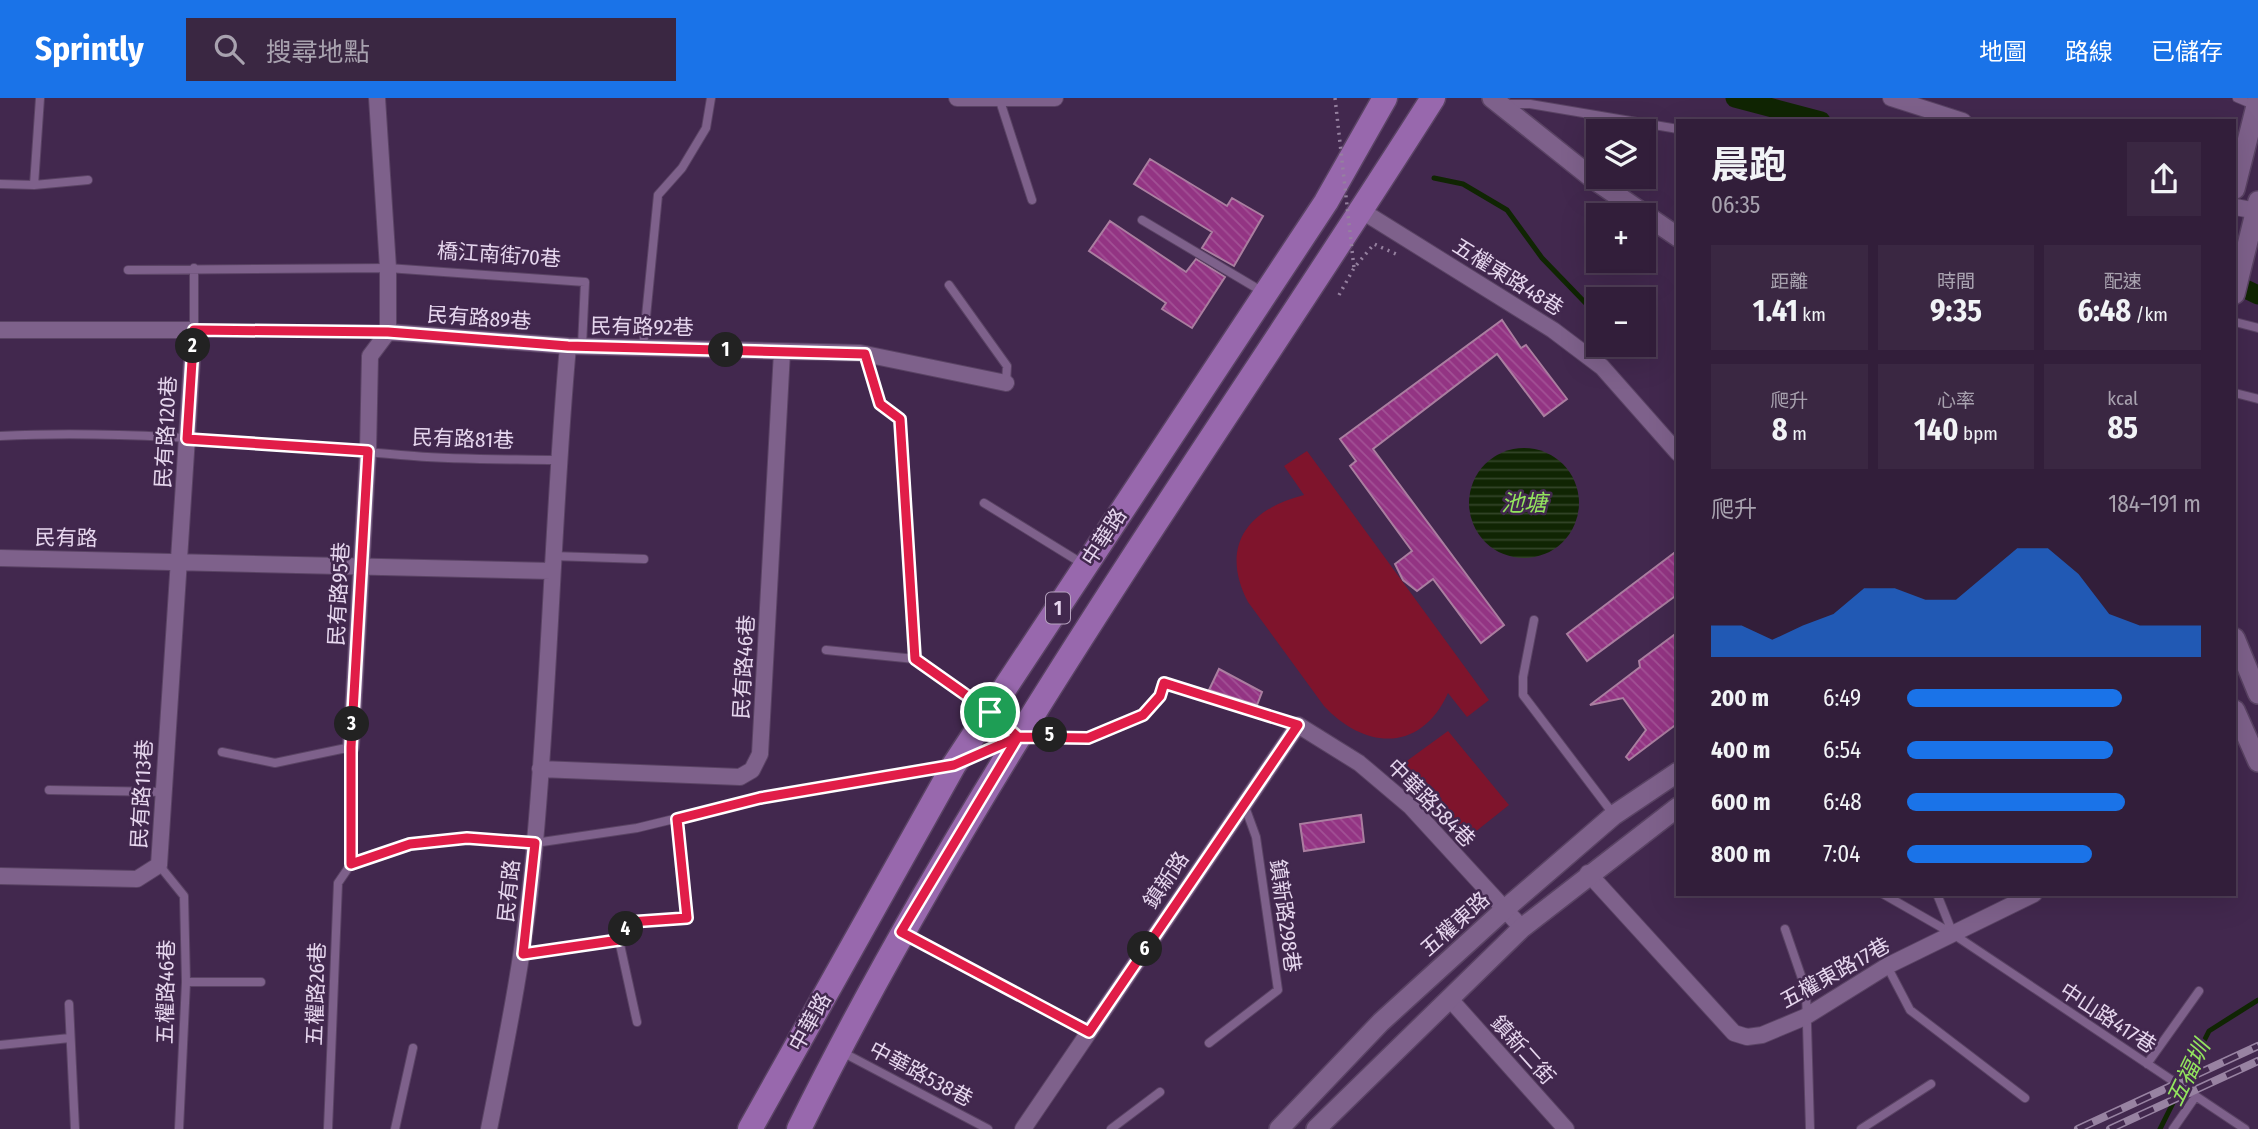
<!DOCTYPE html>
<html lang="zh-TW">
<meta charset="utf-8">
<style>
body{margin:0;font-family:"Fira Sans Condensed","Noto Sans TC",sans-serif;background:#3a2742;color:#f1f3f6;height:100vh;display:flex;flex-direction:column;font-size:26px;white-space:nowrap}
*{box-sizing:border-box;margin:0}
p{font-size:23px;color:#a8a2af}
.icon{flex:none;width:38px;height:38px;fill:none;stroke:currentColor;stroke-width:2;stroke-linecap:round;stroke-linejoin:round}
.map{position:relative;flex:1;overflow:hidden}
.details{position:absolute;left:1676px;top:21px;width:560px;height:777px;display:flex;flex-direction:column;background:#321e3a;border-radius:0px;box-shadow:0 7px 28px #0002,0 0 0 2px #4d3c54}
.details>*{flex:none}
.controls{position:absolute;left:1586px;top:21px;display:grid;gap:14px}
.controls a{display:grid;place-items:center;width:70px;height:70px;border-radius:0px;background:#321e3a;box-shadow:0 7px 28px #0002,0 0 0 2px #4d3c54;font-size:35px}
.pin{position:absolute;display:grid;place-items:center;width:60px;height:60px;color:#fff;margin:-30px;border:4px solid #fff;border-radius:50%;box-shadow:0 2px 7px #0007}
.km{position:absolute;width:35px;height:35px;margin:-18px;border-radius:50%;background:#222;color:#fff;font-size:19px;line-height:35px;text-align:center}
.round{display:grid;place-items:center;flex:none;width:74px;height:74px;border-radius:0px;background:#3a2742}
.overview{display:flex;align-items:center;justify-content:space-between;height:119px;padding:0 35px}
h1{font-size:38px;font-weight:700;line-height:52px}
.metrics{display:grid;grid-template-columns:repeat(3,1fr);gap:10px;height:119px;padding:7px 35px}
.metrics div{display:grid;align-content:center;border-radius:0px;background:#3a2742;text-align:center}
.metrics b{font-size:30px;font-weight:700}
.metrics small{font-size:19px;font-weight:400}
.metrics p{font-size:19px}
.chart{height:196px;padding:14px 35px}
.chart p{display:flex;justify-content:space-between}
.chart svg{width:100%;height:126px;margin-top:7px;fill:#1a73e8;opacity:.7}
ul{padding:0 35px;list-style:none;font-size:23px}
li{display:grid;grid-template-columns:112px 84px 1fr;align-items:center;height:52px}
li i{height:18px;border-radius:9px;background:#1a73e8}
header{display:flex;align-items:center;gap:42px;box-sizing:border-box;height:98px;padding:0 35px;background:#1a73e8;color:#fff}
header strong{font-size:33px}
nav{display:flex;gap:38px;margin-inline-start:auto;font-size:24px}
.search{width:490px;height:63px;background:#3a2742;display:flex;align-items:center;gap:18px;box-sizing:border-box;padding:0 24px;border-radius:0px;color:#a8a2af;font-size:26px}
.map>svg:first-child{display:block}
.pitch{fill:#7f142c}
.water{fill:url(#water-rules)}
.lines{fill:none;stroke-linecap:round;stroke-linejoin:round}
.stream{stroke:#102503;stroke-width:5}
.canal{stroke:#102503;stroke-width:19}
.building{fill:url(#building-back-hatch);stroke:#aa7ea0;stroke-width:2}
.service-casing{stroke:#5a4364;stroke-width:10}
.minor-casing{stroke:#5a4364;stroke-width:18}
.tertiary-casing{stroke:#5a4364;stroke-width:22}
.primary-casing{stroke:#5a4364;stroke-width:27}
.path{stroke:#95809f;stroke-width:3.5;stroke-dasharray:2 5;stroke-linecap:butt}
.service{stroke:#7e618b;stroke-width:8}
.minor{stroke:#7e618b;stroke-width:16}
.tertiary{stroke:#7e618b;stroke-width:19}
.primary{stroke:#9868ad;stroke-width:24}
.rail-casing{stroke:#9883a2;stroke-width:8}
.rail{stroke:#42284e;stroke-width:5;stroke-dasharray:16;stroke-linecap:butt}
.path-bridge{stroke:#95809f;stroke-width:3.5;stroke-dasharray:2 5;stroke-linecap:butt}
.route-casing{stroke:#fff;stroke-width:14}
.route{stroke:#e11d48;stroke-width:9}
.labels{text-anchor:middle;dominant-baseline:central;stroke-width:5;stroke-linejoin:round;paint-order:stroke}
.shield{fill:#42284e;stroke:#b5a2be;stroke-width:2}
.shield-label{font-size:19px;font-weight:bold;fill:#e6d6ee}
.street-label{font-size:21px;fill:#e6d6ee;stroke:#42284e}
.water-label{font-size:23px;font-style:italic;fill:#93e55e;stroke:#42284e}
</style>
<header>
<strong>Sprintly</strong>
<div class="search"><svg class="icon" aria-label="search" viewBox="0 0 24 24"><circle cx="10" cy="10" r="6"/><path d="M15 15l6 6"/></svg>搜尋地點</div>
<nav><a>地圖</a><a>路線</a><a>已儲存</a></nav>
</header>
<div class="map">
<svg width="2258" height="1031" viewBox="0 0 2258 1031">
<defs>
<pattern id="water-rules" width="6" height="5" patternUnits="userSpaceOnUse" patternTransform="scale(1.75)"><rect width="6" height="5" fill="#102503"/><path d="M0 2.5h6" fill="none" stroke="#334428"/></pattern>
<pattern id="building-back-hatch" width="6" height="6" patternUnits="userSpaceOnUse" patternTransform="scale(1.75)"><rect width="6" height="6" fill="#933483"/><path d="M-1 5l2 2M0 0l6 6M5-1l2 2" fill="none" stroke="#a25195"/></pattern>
</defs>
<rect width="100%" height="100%" fill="#42284e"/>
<path class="pitch" d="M1307 353 1489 602 1467 619 1448 595C1421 655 1365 652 1324 608L1248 504C1219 448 1248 411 1304 397L1284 368Z
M1448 633 1509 707 1465 742 1404 665Z"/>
<path class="water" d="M1469 405a55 55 0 1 1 110 0a55 55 0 1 1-110 0Z"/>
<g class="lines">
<path class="stream" d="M1434 80 1463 86 1507 112 1542 160 1598 218
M2160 1031 2209 933 2258 902"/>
<path class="canal" d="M1735 0 1821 23
M2235 186 2258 197"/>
</g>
<path class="building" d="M1150 61 1227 108 1232 100 1263 118 1234 168 1202 150 1212 134 1134 86Z
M1110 123 1186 174 1196 161 1225 179 1192 230 1162 211 1166 205 1089 153Z
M1502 222 1521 250 1526 247 1567 301 1544 318 1497 256 1373 351 1504 527 1481 545 1433 481 1417 493 1403 482 1395 466 1412 453 1350 368 1356 363 1340 341Z
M1678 452V496L1587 563 1567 536Z
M1678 534V625L1629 662 1626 659 1646 632 1623 600 1590 607 1640 569 1639 563Z
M1219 571 1262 594 1257 607 1209 592Z
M1361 717 1364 744 1304 753 1300 726Z"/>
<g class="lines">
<g class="service-casing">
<path id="service" d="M999 0 1032 102
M2237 0 2256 8
M1505 6H1530L1678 31
M0 86 34 87 88 82
M34 87 40 0
M1142 122 1263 194
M194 170V232L388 234
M128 172 388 170 585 184 582 248
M949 187 1007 268 1006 285
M2235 224 2258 230
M643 249 658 97 682 70 706 30 711 0
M865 256 880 306 899 321 915 561 990 614 1017 638
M2235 295 2258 301
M0 338C138 331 277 347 414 358 461 362 510 361 557 362
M984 405 1083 466
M552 458 644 461
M1534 522 1523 579V597L1614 717
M826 552 915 561
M1025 638 1088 640 1143 617 1160 598 1164 585 1298 627
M222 654 275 665 351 649V766
M967 661 1010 642
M49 692 165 694
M351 766 410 746 467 740 535 745 637 730 760 700 949 668
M159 767 184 798 186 884 179 1031
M1883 796 1953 836 2245 1031
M1937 796 1953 836
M1785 831 1806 892 1810 1031
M906 837 1089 934
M619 842 637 924
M523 856 619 842 630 824 687 820 677 721
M1887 868 1910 912 2025 1000
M186 884H261
M69 906 75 1031
M1209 945 1278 892 1256 739 1244 706
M0 947 70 940
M842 954 988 1031
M2147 966 2199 893
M328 1031 338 785 351 766
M395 1031 413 950
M1111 1031 1160 994
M1861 1031 1931 986
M2173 1031 2196 998"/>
</g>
<g class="minor-casing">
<path id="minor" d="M377 0 388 170V234
M957 0H1055
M1891 0 1963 23
M2235 109 2258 113
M1362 113 1553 232 1602 269 1678 355
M0 232H194L159 767 137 781 0 778
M388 234 568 248 860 255 1006 285
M0 460 551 473
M351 649 368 353 370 258 388 234
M540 671 740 679 752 672 760 656 782 254
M1588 775 1734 935 1747 939 1762 937 1805 919 1887 868 2034 796
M1449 900 1566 1031
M489 1031C508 936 527 841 535 744 550 579 553 413 568 248
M1023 1031 1298 627 1359 665 1411 709 1522 830"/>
</g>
<g class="tertiary-casing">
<path id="tertiary" d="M1492 0 1596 83 1678 139
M2235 91 2258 0
M2235 196 2258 103
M2235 540 2258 596
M2235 612 2258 664
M1279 1031 1381 924 1504 812 1614 717 1678 674
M1316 1031 1522 830 1678 709"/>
</g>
<g class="primary-casing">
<path id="primary" d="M750 1031 954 667 1326 104 1385 0
M799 1031C978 668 1217 341 1433 0"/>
</g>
<path class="path" d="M1339 197 1354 170 1374 146 1396 156"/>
<use href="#service" class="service"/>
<use href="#minor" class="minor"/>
<use href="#tertiary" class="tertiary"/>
<use href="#primary" class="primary"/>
<g class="rail-casing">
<path id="rail" d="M2078 1031 2258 948
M2110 1031 2258 963"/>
</g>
<use href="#rail" class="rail"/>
<path class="path-bridge" d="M1335 0 1354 170"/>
</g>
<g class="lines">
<g class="route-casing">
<path id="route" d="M990 614 915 561 900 321 880 306 865 256 568 248 388 234 194 232 187 341 368 353 351 649V766L410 746 467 740 535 745 523 856 619 842 630 824 687 820 677 721 760 700 954 667 1018 639 1088 640 1143 617 1160 598 1164 585 1298 627 1089 934 901 834 1018 639 990 614"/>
</g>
<use href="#route" class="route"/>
</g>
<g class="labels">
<rect class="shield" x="1046" y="494.5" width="24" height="31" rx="5"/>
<g class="shield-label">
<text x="1058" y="510">1</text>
</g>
<g class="street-label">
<text transform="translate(499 157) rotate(4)">橋江南街70巷</text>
<text transform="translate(1508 179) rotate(32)">五權東路48巷</text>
<text transform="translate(479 220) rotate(4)">民有路89巷</text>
<text transform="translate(642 229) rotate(1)">民有路92巷</text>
<text transform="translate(166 334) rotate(-87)">民有路120巷</text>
<text transform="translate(463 341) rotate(2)">民有路81巷</text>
<text transform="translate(1104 439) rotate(-57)">中華路</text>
<text transform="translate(66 440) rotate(1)">民有路</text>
<text transform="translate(339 496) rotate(-87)">民有路95巷</text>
<text transform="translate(744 569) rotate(-87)">民有路46巷</text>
<text transform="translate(142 696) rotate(-87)">民有路113巷</text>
<text transform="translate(1431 705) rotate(45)">中華路584巷</text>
<text transform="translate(1166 782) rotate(-56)">鎮新路</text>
<text transform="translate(509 793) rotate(-84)">民有路</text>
<text transform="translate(1285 818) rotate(82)">鎮新路298巷</text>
<text transform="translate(1455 826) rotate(-42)">五權東路</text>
<text transform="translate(1835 875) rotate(-29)">五權東路17巷</text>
<text transform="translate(166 894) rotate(-89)">五權路46巷</text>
<text transform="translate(316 896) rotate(-88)">五權路26巷</text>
<text transform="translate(2108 920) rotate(33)">中山路417巷</text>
<text transform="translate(810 924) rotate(-61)">中華路</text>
<text transform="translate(1523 952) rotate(48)">鎮新二街</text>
<text transform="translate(921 976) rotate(28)">中華路538巷</text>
</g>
<g class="water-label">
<text x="1524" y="405">池塘</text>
<text transform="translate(2188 975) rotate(-64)">五福圳</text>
</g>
</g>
</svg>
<div class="controls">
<a><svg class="icon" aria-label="layers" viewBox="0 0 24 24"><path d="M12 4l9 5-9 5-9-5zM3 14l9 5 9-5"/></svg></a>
<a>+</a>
<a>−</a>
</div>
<div class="pin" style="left:990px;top:614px;background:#1e9e55"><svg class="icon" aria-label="arrive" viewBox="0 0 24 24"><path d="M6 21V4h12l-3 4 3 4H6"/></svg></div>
<b class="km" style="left:726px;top:252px">1</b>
<b class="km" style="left:193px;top:248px">2</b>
<b class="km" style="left:352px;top:626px">3</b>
<b class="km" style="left:626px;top:831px">4</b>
<b class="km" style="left:1050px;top:637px">5</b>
<b class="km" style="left:1145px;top:851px">6</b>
<section class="details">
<div class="overview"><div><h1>晨跑</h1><p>06:35</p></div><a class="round"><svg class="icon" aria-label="share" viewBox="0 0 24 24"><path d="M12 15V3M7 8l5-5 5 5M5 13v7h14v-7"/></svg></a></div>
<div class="metrics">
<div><p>距離</p><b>1.41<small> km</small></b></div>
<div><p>時間</p><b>9:35</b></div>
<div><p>配速</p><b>6:48<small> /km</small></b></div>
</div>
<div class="metrics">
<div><p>爬升</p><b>8<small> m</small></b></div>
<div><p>心率</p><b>140<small> bpm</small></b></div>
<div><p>kcal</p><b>85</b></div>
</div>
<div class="chart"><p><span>爬升</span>184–191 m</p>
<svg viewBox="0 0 160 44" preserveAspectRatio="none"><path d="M0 44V33L10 33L20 38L30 33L40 29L50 20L60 20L70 24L80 24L90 15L100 6L110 6L120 15L130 29L140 33L150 33L160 33V44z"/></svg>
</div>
<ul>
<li><b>200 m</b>6:49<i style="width:73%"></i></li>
<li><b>400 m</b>6:54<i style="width:70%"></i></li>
<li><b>600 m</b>6:48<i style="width:74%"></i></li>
<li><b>800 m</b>7:04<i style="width:63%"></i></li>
</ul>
</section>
</div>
